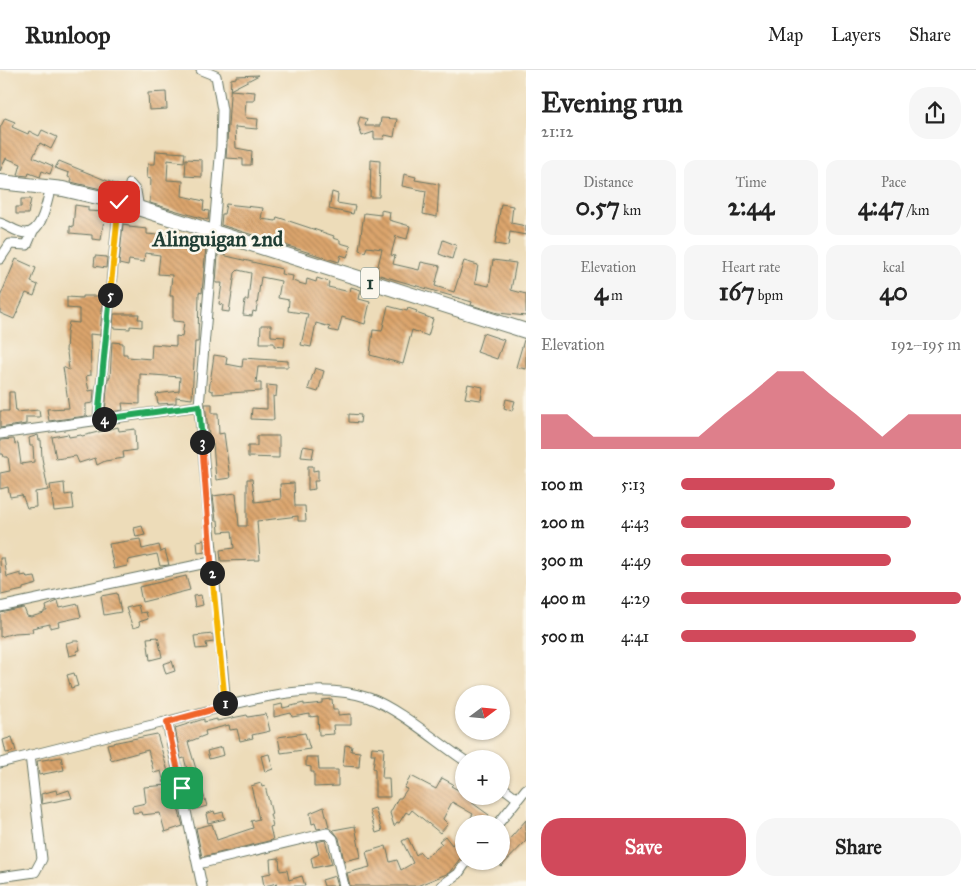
<!DOCTYPE html>
<meta charset="utf-8">
<style>
body{margin:0;font-family:"IM FELL Great Primer",serif;background:#f6f6f6;color:#222;height:100vh;display:flex;flex-direction:column;font-size:19px;white-space:nowrap}
*{box-sizing:border-box;margin:0}
p{font-size:16px;color:#767676}
.icon{flex:none;width:28px;height:28px;fill:none;stroke:currentColor;stroke-width:2;stroke-linecap:round;stroke-linejoin:round}
.map{position:relative;flex:1;overflow:hidden}
.sheet{display:flex;flex-direction:column;background:#fff;width:450px}
.sheet>*{flex:none}
.needle{width:32px;rotate:74deg}
.buttons{position:absolute;left:455px;top:615px;display:grid;gap:10px}
.buttons a{display:grid;place-items:center;width:55px;height:55px;border-radius:50%;background:#fff;box-shadow:0 1px 4px #0004;font-size:25px}
.pin{position:absolute;display:grid;place-items:center;width:42px;height:42px;color:#fff;margin:-21px;border-radius:10px;box-shadow:0 2px 8px #0006}
.km{position:absolute;width:25px;height:25px;margin:-12px;border-radius:50%;background:#222;color:#fff;font-size:14px;line-height:25px;text-align:center}
.round{display:grid;place-items:center;flex:none;width:52px;height:52px;border-radius:20px;background:#f6f6f6}
.overview{display:flex;align-items:center;justify-content:space-between;height:85px;padding:0 15px}
h1{font-size:28px;font-weight:800;line-height:38px}
.metrics{display:grid;grid-template-columns:repeat(3,1fr);gap:8px;height:85px;padding:5px 15px}
.metrics div{display:grid;align-content:center;border-radius:12px;background:#f6f6f6;text-align:center}
.metrics b{font-size:25px;font-weight:800}
.metrics small{font-size:14px;font-weight:400}
.metrics p{font-size:14px}
.chart{height:140px;padding:10px 15px}
.chart p{display:flex;justify-content:space-between}
.chart svg{width:100%;height:90px;margin-top:5px;fill:#d1495b;opacity:.7}
.cta{display:flex;gap:10px;margin-top:auto;padding:10px 15px}
.cta a{flex:1;height:58px;border-radius:20px;background:#d1495b;color:#fff;font-size:20px;font-weight:800;line-height:58px;text-align:center}
.cta a+a{background:#f6f6f6;color:#222}
ul{padding:0 15px;list-style:none;font-size:16px}
li{display:grid;grid-template-columns:80px 60px 1fr;align-items:center;height:38px}
li i{height:12px;border-radius:6px;background:#d1495b}
header{display:flex;align-items:center;gap:30px;box-sizing:border-box;height:70px;padding:0 25px;background:#fff;border-bottom:1px solid #e0e0e0}
header strong{font-size:24px}
nav{display:flex;gap:28px;margin-inline-start:auto;font-size:18px}
main{display:flex;flex:1;min-height:0}
.map>svg:first-child{display:block}
.building{fill:url(#building-back-hatch)}
.lines{fill:none;stroke-linecap:round;stroke-linejoin:round}
.minor-casing{stroke:#677563;stroke-width:11}
.highway-casing{stroke:#677563;stroke-width:16}
.minor{stroke:#fff;stroke-width:9}
.highway{stroke:#fff;stroke-width:14}
.split-1-casing{stroke:#fff;stroke-width:10}
.split-2-casing{stroke:#fff;stroke-width:10}
.split-3-casing{stroke:#fff;stroke-width:10}
.split-4-casing{stroke:#fff;stroke-width:10}
.split-5-casing{stroke:#fff;stroke-width:10}
.split-6-casing{stroke:#fff;stroke-width:10}
.split-1{stroke:#f0652b;stroke-width:6}
.split-2{stroke:#f5b400;stroke-width:6}
.split-3{stroke:#f0652b;stroke-width:6}
.split-4{stroke:#22a559;stroke-width:6}
.split-5{stroke:#22a559;stroke-width:6}
.split-6{stroke:#f5b400;stroke-width:6}
.labels{text-anchor:middle;dominant-baseline:central;stroke-width:5;stroke-linejoin:round;paint-order:stroke}
.shield{fill:#fbf7ec;stroke:#61756b;stroke-width:1}
.shield-label{font-size:18px;font-weight:bold;fill:#1f3d34}
.quarter-label{font-size:21px;font-weight:bold;fill:#1f3d34;stroke:#fbf7ec}
</style>
<header>
<strong>Runloop</strong>
<nav><a>Map</a><a>Layers</a><a>Share</a></nav>
</header>
<main>
<div class="map">
<svg width="526" height="816" viewBox="0 0 526 816">
<defs>
<pattern id="building-back-hatch" width="6" height="6" patternUnits="userSpaceOnUse" patternTransform="scale(1.25)"><rect width="6" height="6" fill="#dca56d"/><path d="M-1 5l2 2M0 0l6 6M5-1l2 2" fill="none" stroke="#b2885a"/></pattern>
</defs>
<rect width="100%" height="100%" fill="#fbf7ec"/>
<filter id="ink" filterUnits="userSpaceOnUse"><feTurbulence type="fractalNoise" baseFrequency=".02" numOctaves="2"/><feDisplacementMap in="SourceGraphic" scale="10" xChannelSelector="R" yChannelSelector="G"/><feConvolveMatrix kernelMatrix="1 2 1 2 8 2 1 2 1" color-interpolation-filters="sRGB"/></filter>
<filter id="wash" filterUnits="userSpaceOnUse"><feTurbulence type="fractalNoise" baseFrequency=".0096" numOctaves="4" result="noise"/><feDisplacementMap in="SourceGraphic" scale="20" xChannelSelector="R" yChannelSelector="G"/><feGaussianBlur stdDeviation="1.12" result="paint"/><feColorMatrix in="noise" values="0 0 0 0 0 0 0 0 0 0 0 0 0 0 0 0 0 1.4 0 .05"/><feComposite in="paint" operator="in"/></filter>
<g filter="url(#wash)">
<rect width="100%" height="100%" fill="#eddcb9"/>
<g id="blocks">
<path class="building" d="M259 5 230 20 255 22 254 31H246L245 45 246 48 258 49 257 59 235 57 236 78 252 81 251 95H243V89L226 88 231 9 236 8V6Z
M166 22 167 39 149 40 148 23Z
M360 47 367 49 365 56H380L381 48 397 49 394 67 385 65 384 69H374V62L362 66 358 54Z
M5 48 15 52 12 57 28 64 29 61 39 66 42 60 57 67 51 79 40 73 33 87 53 96 50 104 42 101 40 107 29 103 28 106 18 105 21 94 6 88 0 101V58Z
M156 81 185 83 184 92 168 90 167 110 183 111 182 126 204 131 203 140 209 141 208 150 150 133 151 109 147 108 148 94H155Z
M186 89 202 90V107L185 106Z
M371 90 380 91 379 127H370Z
M59 91 120 116 118 120 124 122 123 124 71 112 72 109 68 107 69 103 55 98Z
M404 104 416 107 415 110 439 114 437 147 423 144 426 121 402 116Z
M332 122 338 124 337 133 355 136 353 144 329 139Z
M21 129H31L28 144H16V137H21Z
M226 134 263 138 261 149 276 151 277 147 334 166 333 168 340 170V173L351 176 347 187 341 185 339 192 221 155 222 144H224Z
M501 134 513 136 511 153 526 156V165L510 162 508 176 495 174Z
M75 135 88 137V141L105 142 101 170 92 169V165L70 163V156L73 157Z
M381 140 390 142 389 150 410 156 407 169 396 166 391 185 395 186 393 194 419 200 421 192 440 196 435 216 454 222 464 191 478 195 475 213 489 216 493 190 516 193 511 220 526 224V246L498 243 471 235 472 232 376 204 382 179 367 177 365 182 359 180 364 143 381 145Z
M123 154 129 155V157L147 159V164L189 168 187 174 206 176 202 223 199 222 198 272H195L192 329 176 327V333L158 334 156 324 179 321 180 307 140 304V334L122 333 123 340 105 343 108 308H110L112 272 123 273V284H127V287L151 289 152 274 176 276V266L182 267 184 252 173 251V226H170L172 205 158 204 160 185 145 183 144 192 129 190 128 196 119 194Z
M443 170 456 175 452 189 439 184Z
M218 184 282 199 281 204 293 206 292 211 306 215 307 209 316 212 317 208 329 212 328 217 350 222 351 217 361 220 359 229 370 232 365 254 342 247 338 262 329 260 330 257 316 253 311 277 301 275 308 244 288 241 289 230 278 228 281 211 261 207 256 242 253 241 252 246 243 245 245 230H248L251 203 238 200 235 203 229 242 222 241 223 235 219 234 222 213H216Z
M95 186 107 187 106 198 94 196Z
M16 189 36 198 31 212 38 215 34 226 26 223 14 249 0 243V227Z
M82 226H103L100 265 90 264 91 305 86 306 89 321 94 320 93 333 86 334V346L49 351 47 339 69 338 63 297 69 300 67 282H66L67 262 69 252 79 253V239L67 238V227L82 228Z
M388 236 407 241 408 238 417 241 416 243 433 249 428 266 412 260 403 294 370 285 373 260 382 261Z
M114 244H139L138 249H142V257L130 256V259L113 258Z
M261 255H271V266L285 267 284 277 274 276V273H260Z
M483 263 504 270 497 289 477 282Z
M524 270H526V299L516 297Z
M214 285 227 287 226 294 242 297 243 288 288 291V297H258L256 313H261V321L213 324V321L209 320Z
M315 298 324 301 318 322 308 319Z
M468 314 483 317 481 330 465 328Z
M267 315 277 316 276 327 273 326 274 350 251 349 252 338 267 339Z
M9 322H14L16 342 39 340 40 347H26V354L0 358V341H9Z
M506 329 515 331 512 341 504 338Z
M205 334H212V343H218L219 364 224 363 230 408 216 410 213 374 210 375Z
M349 344 361 345 360 353 349 352Z
M118 357 119 361 135 359 136 380 123 382 124 388 105 391 97 395 95 388 79 393 76 386 56 389 52 367 68 364 69 367 81 365 82 366Z
M38 365 39 370H41L42 388 48 420 35 422 36 437 27 438 22 425 10 427 8 417 0 419V403L10 401 8 387H4L3 384H0V370L14 369 15 374 18 373 21 394 34 392 33 376H30L29 368Z
M257 366H279V388L248 387V376H257Z
M303 376 314 378 312 388 301 387Z
M308 396H313V401L318 400V411H314L315 419 308 420Z
M247 409H252L255 432 281 429 280 414 294 413 295 436H305L306 451H298V446L257 451 260 490 221 491 220 480 234 478 232 461 219 462 218 450H216L213 426 236 423 239 456H247Z
M64 413 65 425 72 424 74 439 54 441 50 415Z
M142 456 145 465 136 467 134 458Z
M140 469 142 479 159 475 161 482 165 480 169 495 160 496 157 484 128 490 127 496 114 499 109 474Z
M204 470 206 482 198 483 197 471Z
M0 488H4L7 507 21 503V506L26 505 27 508 35 507 37 514 23 518V520L1 525Z
M186 506 190 520 142 532 139 517Z
M117 523 121 542 104 545 101 526Z
M201 525 203 535 195 537 193 526Z
M58 531 60 538 78 534 81 547 58 552 59 556 50 558V554L32 558 33 562 14 563 0 567V543L24 538 27 546 31 547 44 543V541H47L46 536Z
M138 535 140 543 146 542 148 549 139 552 140 556 133 558 126 538Z
M213 564 214 572 206 573 207 578 196 579 194 566Z
M158 567 162 587 150 590 147 568Z
M74 571H78L80 580 76 581 77 584 69 586 66 573Z
M172 591 175 601 166 604 163 594Z
M74 603 78 616 71 618 67 605Z
M332 629 333 639H338V645L351 644V655H333L334 664 319 665 318 646 310 647V644L292 647 291 643 274 647V636L282 634 283 638 304 633V635L322 633V630Z
M266 644 270 661 252 665 253 668 240 671 237 659 230 660 229 655 205 661 206 665 188 672 207 736 193 740 188 720V715L191 714 184 688 181 689 175 658 204 649V652L217 649V651L247 645 248 647Z
M305 663 310 679 281 683 278 667Z
M157 664 171 712 164 713 161 701 154 703 148 680 111 690 107 674Z
M12 667 16 681 6 683 3 670Z
M345 675 352 676 351 681 360 682 359 697 343 696Z
M222 677 224 685 209 689 207 681Z
M372 677 384 678 382 708H389L390 727H375V699L373 698 375 684H371Z
M269 684 273 699 265 702 261 686Z
M61 687 64 700 39 705 37 691Z
M306 687H318L319 700H338V716L314 717V702H311V697L306 696Z
M411 706 436 719 442 708 453 714 451 716 464 723V726L473 729 471 732 489 745 483 754H467L473 744 452 732 443 749 448 754 440 763 412 740 409 744 406 742 399 753 397 752 394 756 390 743 398 728H401L407 719 404 718Z
M261 713 262 717 265 716 272 744H270L273 756 270 757 273 770 202 787 196 758 212 754 217 770 253 758 251 751 259 749 251 716Z
M168 715 172 735 177 734 183 756 165 762 160 743 142 745 141 742 133 743 132 736 146 733 144 717Z
M56 720 57 724 69 720 72 728 42 734 41 724Z
M324 737 329 757 317 759 315 753 312 754 310 743Z
M375 738 382 761 376 763 369 740Z
M214 741 215 744 223 742 225 749 208 753 206 744Z
M526 750V771L501 797V768L506 773Z
M355 756 361 787 344 791 339 768 333 760Z
M464 761V781L461 785 462 786 449 803 417 816H350L347 803 370 797 366 782 386 776 390 792 397 790 401 800 413 793 402 771 408 768 416 785 420 782 425 788 442 774 439 771 445 766 452 775Z
M325 770 332 794 313 798 311 788 319 784 316 772Z
M279 788 280 801 287 800 289 810 302 806 305 816H275L278 813 264 816 262 805 271 803 270 789Z
M335 806 338 816H324L322 810Z"/>
</g>
</g>
<g filter="url(#ink)">
<use href="#blocks" fill-opacity="0" stroke="#677563" stroke-width="1"/>
<g class="lines">
<g class="minor-casing">
<path id="minor" d="M201 0 216 6 222 40 221 76 199 336 226 636
M130 114 136 121 139 139
M0 153C8 155 16 163 26 163 43 162 47 130 51 117
M0 189 10 174 27 175 33 161
M98 349 119 132
M0 364 199 336
M0 537 211 492
M167 652 202 816
M0 693C55 679 110 665 165 652 227 637 306 607 369 628 399 639 437 672 464 690
M501 716 518 729
M498 754 526 719
M198 794 327 763 333 769 344 816
M0 807 35 802 42 789 30 685
M441 816 458 804 467 791"/>
</g>
<g class="highway-casing">
<path id="highway" d="M0 112 63 119 119 132 526 261"/>
</g>
<use href="#minor" class="minor"/>
<use href="#highway" class="highway"/>
</g>
</g>
<g class="lines" filter="url(#ink)">
<g class="split-1-casing">
<path id="split-1" d="M182 718 167 652 226 636 225 633"/>
</g>
<g class="split-2-casing">
<path id="split-2" d="M212 503 225 633"/>
</g>
<g class="split-3-casing">
<path id="split-3" d="M202 372 212 503"/>
</g>
<g class="split-4-casing">
<path id="split-4" d="M104 349 199 336 202 372"/>
</g>
<g class="split-5-casing">
<path id="split-5" d="M104 349H98L110 225"/>
</g>
<g class="split-6-casing">
<path id="split-6" d="M110 225 119 132"/>
</g>
<use href="#split-1" class="split-1"/>
<use href="#split-2" class="split-2"/>
<use href="#split-3" class="split-3"/>
<use href="#split-4" class="split-4"/>
<use href="#split-5" class="split-5"/>
<use href="#split-6" class="split-6"/>
</g>
<g class="labels">
<rect class="shield" x="361" y="197.5" width="18" height="31" rx="4"/>
<g class="shield-label">
<text x="370" y="213">1</text>
</g>
<g class="quarter-label">
<text x="218" y="169">Alinguigan 2nd</text>
</g>
</g>
</svg>
<div class="buttons">
<a><svg class="needle" viewBox="-14 -14 28 28"><path d="M0-13l5 13h-10z" fill="#e53935"/><path d="M0 13l5-13h-10z" fill="#767676"/></svg></a>
<a>+</a>
<a>−</a>
</div>
<div class="pin" style="left:182px;top:718px;background:#1e9e55"><svg class="icon" aria-label="arrive" viewBox="0 0 24 24"><path d="M6 21V4h12l-3 4 3 4H6"/></svg></div>
<div class="pin" style="left:119px;top:132px;background:#d93025"><svg class="icon" aria-label="check" viewBox="0 0 24 24"><path d="M5 12l5 5 9-10"/></svg></div>
<b class="km" style="left:225px;top:633px">1</b>
<b class="km" style="left:212px;top:503px">2</b>
<b class="km" style="left:202px;top:372px">3</b>
<b class="km" style="left:104px;top:349px">4</b>
<b class="km" style="left:110px;top:225px">5</b>
</div>
<section class="sheet">
<div class="overview"><div><h1>Evening run</h1><p>21:12</p></div><a class="round"><svg class="icon" aria-label="share" viewBox="0 0 24 24"><path d="M12 15V3M7 8l5-5 5 5M5 13v7h14v-7"/></svg></a></div>
<div class="metrics">
<div><p>Distance</p><b>0.57<small> km</small></b></div>
<div><p>Time</p><b>2:44</b></div>
<div><p>Pace</p><b>4:47<small> /km</small></b></div>
</div>
<div class="metrics">
<div><p>Elevation</p><b>4<small> m</small></b></div>
<div><p>Heart rate</p><b>167<small> bpm</small></b></div>
<div><p>kcal</p><b>40</b></div>
</div>
<div class="chart"><p><span>Elevation</span>192–195 m</p>
<svg viewBox="0 0 160 44" preserveAspectRatio="none"><path d="M0 44V27L10 27L20 38L30 38L40 38L50 38L60 38L70 27L80 17L90 6L100 6L110 17L120 27L130 38L140 27L150 27L160 27V44z"/></svg>
</div>
<ul>
<li><b>100 m</b>5:13<i style="width:55%"></i></li>
<li><b>200 m</b>4:43<i style="width:82%"></i></li>
<li><b>300 m</b>4:49<i style="width:75%"></i></li>
<li><b>400 m</b>4:29<i style="width:100%"></i></li>
<li><b>500 m</b>4:41<i style="width:84%"></i></li>
</ul>
<div class="cta"><a>Save</a><a>Share</a></div>
</section>
</main>
